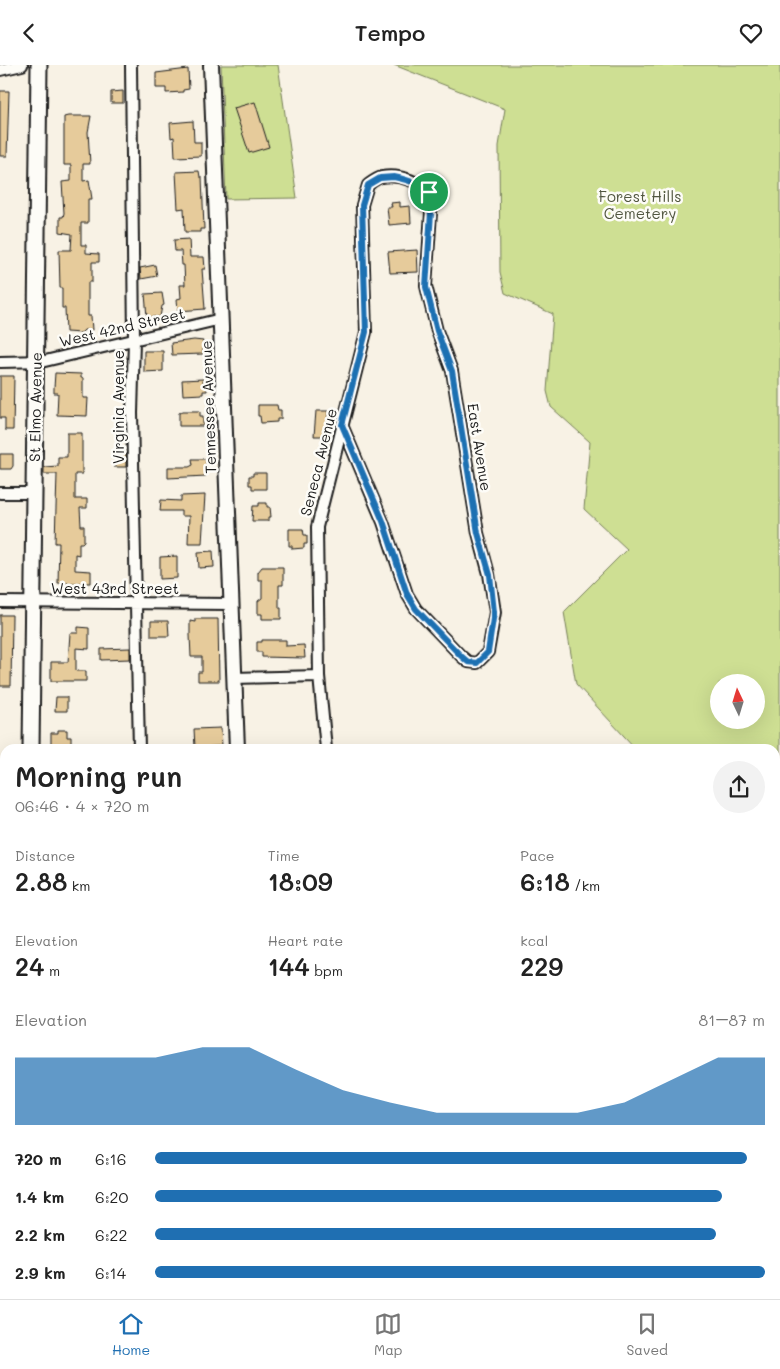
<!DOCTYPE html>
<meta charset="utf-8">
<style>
body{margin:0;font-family:Mali,sans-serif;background:#f2f2f2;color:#222;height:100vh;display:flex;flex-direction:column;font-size:19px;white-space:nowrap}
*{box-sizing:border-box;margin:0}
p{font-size:16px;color:#767676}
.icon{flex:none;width:28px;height:28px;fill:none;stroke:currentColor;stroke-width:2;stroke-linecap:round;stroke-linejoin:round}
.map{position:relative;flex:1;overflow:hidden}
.sheet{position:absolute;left:0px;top:679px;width:780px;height:556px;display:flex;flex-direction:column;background:#fff;border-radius:15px 15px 0 0;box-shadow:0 5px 20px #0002}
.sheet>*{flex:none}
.needle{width:32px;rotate:356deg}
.buttons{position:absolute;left:710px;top:609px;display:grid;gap:10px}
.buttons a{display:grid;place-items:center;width:55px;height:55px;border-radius:50%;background:#fff;box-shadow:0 5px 20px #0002;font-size:25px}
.pin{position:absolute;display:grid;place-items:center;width:42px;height:42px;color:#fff;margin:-21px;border:2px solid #fff;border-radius:50%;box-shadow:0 1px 5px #0007}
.round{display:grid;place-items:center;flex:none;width:52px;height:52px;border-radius:26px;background:#f2f2f2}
.headline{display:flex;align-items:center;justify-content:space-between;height:85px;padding:0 15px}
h1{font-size:28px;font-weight:600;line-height:38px}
.stats{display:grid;grid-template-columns:repeat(3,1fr);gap:8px;height:85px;padding:5px 15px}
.stats div{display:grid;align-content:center}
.stats b{font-size:25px;font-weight:600}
.stats small{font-size:14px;font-weight:400}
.stats p{font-size:14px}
.chart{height:140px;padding:10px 15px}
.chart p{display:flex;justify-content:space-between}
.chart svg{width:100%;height:90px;margin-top:5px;fill:#1f6fb2;opacity:.7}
ul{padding:0 15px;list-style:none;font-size:16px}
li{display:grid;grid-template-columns:80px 60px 1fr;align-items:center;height:38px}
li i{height:12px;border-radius:6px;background:#1f6fb2}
header{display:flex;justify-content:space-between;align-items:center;height:65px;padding:0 15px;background:#fff;font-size:22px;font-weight:600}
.tab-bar{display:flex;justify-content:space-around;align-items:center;height:70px;border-top:1px solid #e0e0e0;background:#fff;font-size:14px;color:#767676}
.tab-bar a{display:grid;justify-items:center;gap:2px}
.tab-bar .current{color:#1f6fb2}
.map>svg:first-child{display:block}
.green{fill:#cedf93;stroke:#757e58;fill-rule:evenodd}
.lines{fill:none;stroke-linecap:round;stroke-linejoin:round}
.stream{stroke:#5e8798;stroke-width:3}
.building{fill:#e6cb9b;stroke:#1c1c1c}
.minor-casing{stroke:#1c1c1c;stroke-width:14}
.tertiary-casing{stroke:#1c1c1c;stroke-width:18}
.secondary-casing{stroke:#1c1c1c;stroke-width:19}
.minor{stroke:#fdfcf7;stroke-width:10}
.tertiary{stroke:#fdfcf7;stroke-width:14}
.secondary{stroke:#fdfcf7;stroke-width:15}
.route-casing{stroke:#fff;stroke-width:10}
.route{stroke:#1f6fb2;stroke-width:6}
.labels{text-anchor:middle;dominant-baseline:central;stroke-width:5;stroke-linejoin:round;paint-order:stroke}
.park-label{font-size:15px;fill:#515640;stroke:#fdfcf7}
.street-label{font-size:15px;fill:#1c1c1c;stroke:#fdfcf7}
</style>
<header><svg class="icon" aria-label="back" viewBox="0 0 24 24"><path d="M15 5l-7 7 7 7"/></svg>Tempo<svg class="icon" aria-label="heart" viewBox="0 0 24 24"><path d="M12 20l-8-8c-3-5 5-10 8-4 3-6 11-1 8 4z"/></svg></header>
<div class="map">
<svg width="780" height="1234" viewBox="0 0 780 1234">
<rect width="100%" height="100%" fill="#f8f2e5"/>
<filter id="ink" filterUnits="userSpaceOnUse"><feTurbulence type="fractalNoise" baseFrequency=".02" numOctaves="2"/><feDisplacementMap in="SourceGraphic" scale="10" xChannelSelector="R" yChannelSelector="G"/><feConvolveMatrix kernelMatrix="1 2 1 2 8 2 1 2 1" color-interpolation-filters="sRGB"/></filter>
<g filter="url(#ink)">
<path class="green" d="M221 0H278L297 133 226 134Z
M394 0H780V1072H775V684H636L576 619 564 547 627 484 584 444 590 377 551 342 547 326 553 249 505 228 500 207 499 81 505 44ZM719 618H756V655H719Z"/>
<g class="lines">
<path class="stream" d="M190 1230V1234"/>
</g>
<path class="building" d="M188 4 189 24 183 25V27L166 28V23H156V8Z
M0 26H9L7 91H0Z
M123 26V38H111V27Z
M255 37 269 82 249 88 234 43Z
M68 51H91L88 67 90 99H83V116L89 115 92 134H88V158H81V180H86V188L99 189V197H92V217H88V251H91L92 265H84L81 268 66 267 65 243H62V223H60L59 185H71L72 169 60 167V152H63L64 148 62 117 71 116V100H64V52Z
M193 56 194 77H201V91L175 92 174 72 171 73 170 58Z
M199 106 200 112H202L204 164H200V167H185L184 143 178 144 176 107Z
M400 137V142L410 141 411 158 389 160 387 142H392L391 138Z
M189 174 190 192H204L205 204H202L205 244 178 246 177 234 181 233 180 220H185L184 200H182L181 186H175L174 175Z
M417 185 418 207 390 208 388 187Z
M155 200 157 211 141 214 140 203Z
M162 228 164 240 162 241 160 252H147L145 229Z
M194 275 203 276V289L172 290 171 278Z
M144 286H163V306L144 307Z
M55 308 81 309V313H83V333H88L87 351 57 350 58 328H54V323Z
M0 311H14L13 365H5V353H0Z
M203 314V317H206L207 326H203V329L183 330 182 315Z
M258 340H277L278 345H281V354H277V357L261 358 260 351H258Z
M183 346H200V351H203V361H179V348Z
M316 346H328L327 371H314Z
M67 368H82V409H75V434H87V443H80L81 461H84V476L82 478H79V490L75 489V505L91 506V518H58L59 478H55L57 409H44V402L58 401V392H67Z
M0 389H13V401L11 404H0Z
M114 389H126V402H114Z
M192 394H206V411L168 413V402H189L193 400Z
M253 408H266V424H252V420H249V411H253Z
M205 430 202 478H188L189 451H181V446H160L161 435 181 436V431Z
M259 438H267V442H270L271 452H268V456H252L253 441H259Z
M289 464H303L304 470H307V479H304V483L292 484V481H289Z
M213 486 214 502 199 503 198 487Z
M177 491V513L160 514V492Z
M262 502H283V520H279V543H281V554H262V549H258V536L262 533V515H258V507Z
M0 550H12L11 621H0Z
M195 554H218L219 616H198V607H202V592H191L190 570V556L195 557Z
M151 556H168L169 571H151Z
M78 562 89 563V584L76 583V606H86V616H51V597H68L70 568H78Z
M262 575H286V581L304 580 305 593 262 592V587H257V577H262Z
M130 583V594L101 595V584Z
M56 632H67V646H55Z
M221 663 222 681 195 682 194 664Z
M58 665H67V672H71V683H51V668H58Z"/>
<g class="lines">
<g class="minor-casing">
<path id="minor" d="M131 0 134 275 132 348 139 684
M0 5 22 0
M0 297 45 296 221 254
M0 428H34
M0 537 231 539
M234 613 319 611
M326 684 319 611 317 462 366 267 362 140 368 120C372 117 377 113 382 112 400 109 424 117 432 133L426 221 437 266 452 306 478 468 489 509 495 547 488 587 477 598 468 597 461 591 416 544 407 529 383 457 342 360
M0 786H5
M0 1038H5
M139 1230V1234
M384 1230 396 1234"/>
</g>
<g class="tertiary-casing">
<path id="tertiary" d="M211 0 237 684
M256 1230V1234"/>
</g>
<g class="secondary-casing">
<path id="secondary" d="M31 684 39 0
M25 1234V1230"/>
</g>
<use href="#minor" class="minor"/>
<use href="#tertiary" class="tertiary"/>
<use href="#secondary" class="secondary"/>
</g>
</g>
<g class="lines" filter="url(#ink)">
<g class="route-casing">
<path id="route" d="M394 112C408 115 425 119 432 133L426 222 437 266 452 306 478 468 490 510 494 547 488 587 477 598 468 597 461 591 416 544 407 529 383 456 342 360 366 267 362 140 368 120 380 113Z"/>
</g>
<use href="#route" class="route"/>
</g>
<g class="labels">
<g class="park-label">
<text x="640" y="131">Forest Hills<tspan x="640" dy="17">Cemetery</tspan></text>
</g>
<g class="street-label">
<text transform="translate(122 262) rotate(-13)">West 42nd Street</text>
<text transform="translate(35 342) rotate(-89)">St Elmo Avenue</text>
<text transform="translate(118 342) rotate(-90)">Virginia Avenue</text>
<text transform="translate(208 342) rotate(-92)">Tennessee Avenue</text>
<text transform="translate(480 382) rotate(81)">East Avenue</text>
<text transform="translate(318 397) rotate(-76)">Seneca Avenue</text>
<text x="115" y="523">West 43rd Street</text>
</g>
</g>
</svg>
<div class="buttons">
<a><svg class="needle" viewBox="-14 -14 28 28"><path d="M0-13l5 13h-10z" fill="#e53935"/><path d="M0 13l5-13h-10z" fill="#767676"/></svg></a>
</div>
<div class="pin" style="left:429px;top:127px;background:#1e9e55"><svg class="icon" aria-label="arrive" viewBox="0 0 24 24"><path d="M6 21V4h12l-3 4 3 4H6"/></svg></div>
<section class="sheet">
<div class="headline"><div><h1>Morning run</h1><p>06:46 · 4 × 720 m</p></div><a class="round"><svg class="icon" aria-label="share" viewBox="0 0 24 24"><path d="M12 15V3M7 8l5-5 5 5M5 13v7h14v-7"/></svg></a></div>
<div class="stats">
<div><p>Distance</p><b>2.88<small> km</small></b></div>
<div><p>Time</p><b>18:09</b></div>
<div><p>Pace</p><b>6:18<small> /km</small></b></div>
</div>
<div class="stats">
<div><p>Elevation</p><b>24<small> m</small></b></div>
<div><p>Heart rate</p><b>144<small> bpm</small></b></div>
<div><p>kcal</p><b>229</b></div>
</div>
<div class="chart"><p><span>Elevation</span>81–87 m</p>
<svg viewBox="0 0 160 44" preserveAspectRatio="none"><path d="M0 44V11L10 11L20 11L30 11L40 6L50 6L60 17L70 27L80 33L90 38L100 38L110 38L120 38L130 33L140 22L150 11L160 11V44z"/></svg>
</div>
<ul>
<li><b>720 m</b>6:16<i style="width:97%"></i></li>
<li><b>1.4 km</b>6:20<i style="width:93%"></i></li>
<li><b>2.2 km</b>6:22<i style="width:92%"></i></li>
<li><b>2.9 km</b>6:14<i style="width:100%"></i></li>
</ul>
</section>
</div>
<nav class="tab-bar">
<a class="current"><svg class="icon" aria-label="home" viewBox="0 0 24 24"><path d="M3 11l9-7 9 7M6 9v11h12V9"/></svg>Home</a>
<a><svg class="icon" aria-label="map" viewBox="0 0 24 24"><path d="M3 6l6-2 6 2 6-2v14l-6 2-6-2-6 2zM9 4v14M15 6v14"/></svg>Map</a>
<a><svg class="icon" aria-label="saved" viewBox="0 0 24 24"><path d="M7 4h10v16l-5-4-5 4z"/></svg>Saved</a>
</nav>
